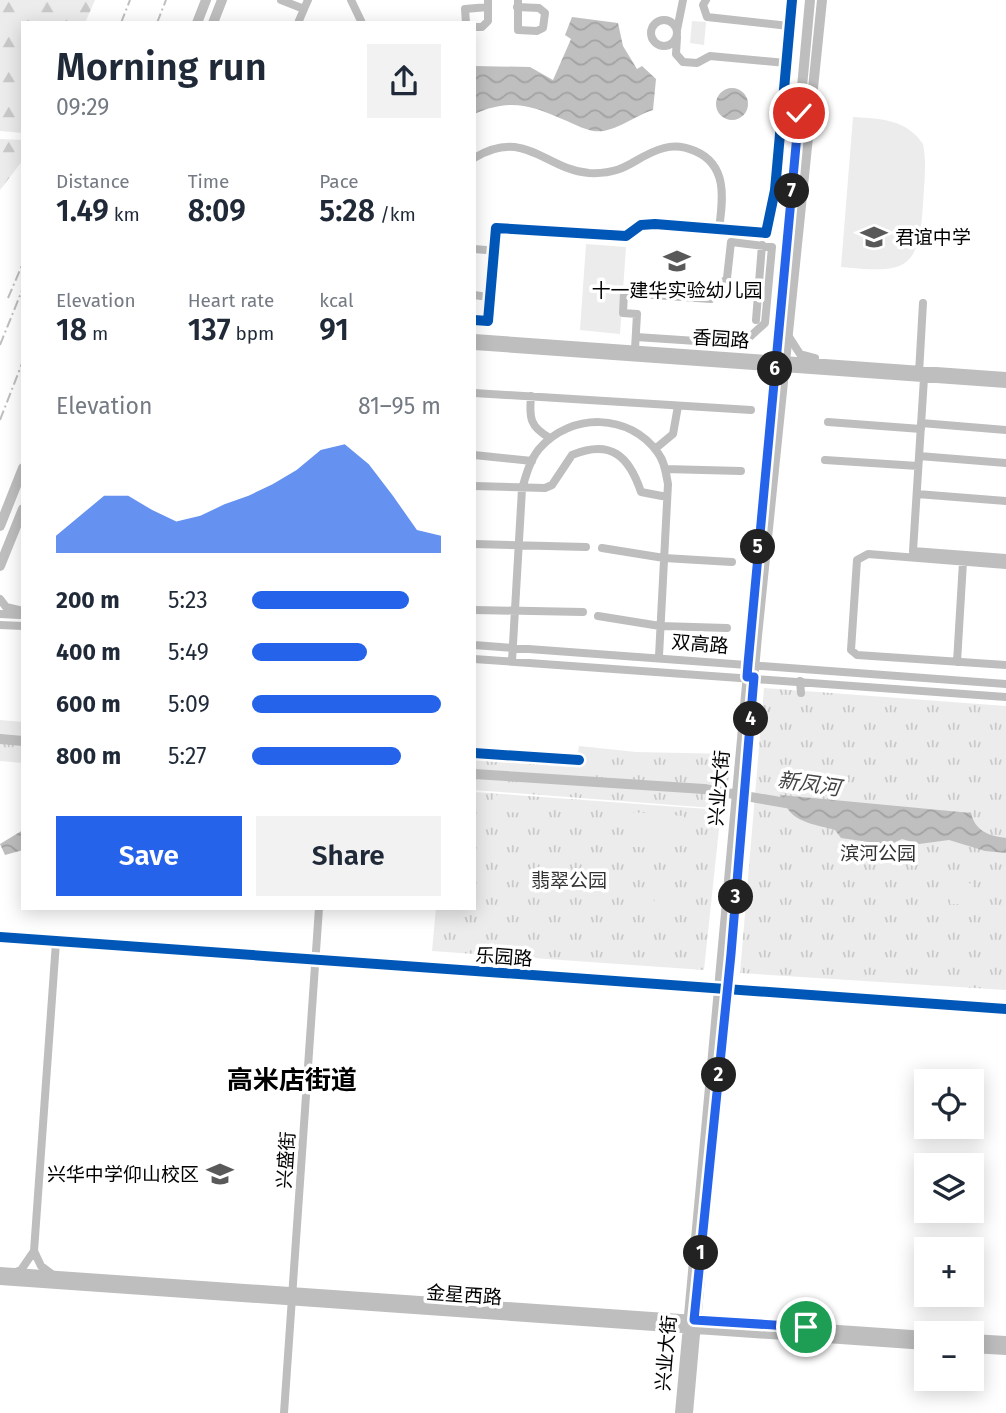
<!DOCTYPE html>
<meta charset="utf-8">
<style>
body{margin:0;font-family:"Fira Sans","Noto Sans SC",sans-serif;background:#f2f2f3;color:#1f2937;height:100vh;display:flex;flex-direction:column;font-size:26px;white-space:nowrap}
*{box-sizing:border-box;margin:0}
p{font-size:23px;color:#747a83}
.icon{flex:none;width:38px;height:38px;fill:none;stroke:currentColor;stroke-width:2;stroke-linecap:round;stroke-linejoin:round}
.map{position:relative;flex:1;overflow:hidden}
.drawer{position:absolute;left:21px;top:21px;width:455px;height:889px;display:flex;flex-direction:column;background:#fff;border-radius:0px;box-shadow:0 4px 18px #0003}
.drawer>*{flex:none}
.controls{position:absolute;left:914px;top:1069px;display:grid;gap:14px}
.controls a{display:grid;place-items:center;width:70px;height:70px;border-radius:0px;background:#fff;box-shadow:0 4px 18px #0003;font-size:35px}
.pin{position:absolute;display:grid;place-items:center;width:60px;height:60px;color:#fff;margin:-30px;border:4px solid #fff;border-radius:50%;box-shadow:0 2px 7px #0007}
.km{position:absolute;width:35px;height:35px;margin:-18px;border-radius:50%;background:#222;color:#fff;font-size:19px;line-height:35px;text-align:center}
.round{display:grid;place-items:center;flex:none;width:74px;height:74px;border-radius:0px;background:#f2f2f3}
.summary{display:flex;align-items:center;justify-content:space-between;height:119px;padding:0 35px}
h1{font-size:38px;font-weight:600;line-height:52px}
.metrics{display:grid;grid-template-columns:repeat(3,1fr);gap:10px;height:119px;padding:7px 35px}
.metrics div{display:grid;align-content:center}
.metrics b{font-size:30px;font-weight:600}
.metrics small{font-size:19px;font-weight:400}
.metrics p{font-size:19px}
.chart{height:196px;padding:14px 35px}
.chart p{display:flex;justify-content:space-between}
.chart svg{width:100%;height:126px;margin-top:7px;fill:#2563eb;opacity:.7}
.primary-button{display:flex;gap:14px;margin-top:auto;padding:14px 35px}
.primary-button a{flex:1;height:80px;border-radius:0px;background:#2563eb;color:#fff;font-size:28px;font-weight:600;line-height:80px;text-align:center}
.primary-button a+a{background:#f2f2f3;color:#1f2937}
ul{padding:0 35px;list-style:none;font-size:23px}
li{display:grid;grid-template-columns:112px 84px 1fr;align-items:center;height:52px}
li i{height:18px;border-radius:9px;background:#2563eb}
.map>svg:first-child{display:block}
.grass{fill:url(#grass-tufts)}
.forest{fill:url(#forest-firs)}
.pitch{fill:#ececec}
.water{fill:url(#water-waves)}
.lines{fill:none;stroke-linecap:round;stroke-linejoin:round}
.river{stroke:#bfbfbf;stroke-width:10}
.minor{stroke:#bebebe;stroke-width:8}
.major{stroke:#bebebe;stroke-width:10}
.rail{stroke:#bebebe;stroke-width:2;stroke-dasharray:10 3.5 2 3.5;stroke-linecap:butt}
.cycleway-casing{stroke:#fff;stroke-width:15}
.cycleway{stroke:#0057b8;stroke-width:10}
.route-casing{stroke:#fff;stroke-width:14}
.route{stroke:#2563eb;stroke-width:9}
.labels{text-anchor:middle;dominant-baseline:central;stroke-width:7;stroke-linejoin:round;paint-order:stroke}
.poi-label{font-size:19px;fill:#000;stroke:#fff;text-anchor:start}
.street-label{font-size:19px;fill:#000;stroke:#fff}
.park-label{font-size:19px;fill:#333;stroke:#fff}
.water-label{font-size:21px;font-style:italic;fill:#444;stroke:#fff}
.district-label{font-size:26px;font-weight:bold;fill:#000;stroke:#fff}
</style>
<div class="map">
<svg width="1006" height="1413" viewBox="0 0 1006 1413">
<defs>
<pattern id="grass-tufts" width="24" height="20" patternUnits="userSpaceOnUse" patternTransform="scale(1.75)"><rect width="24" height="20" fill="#ececec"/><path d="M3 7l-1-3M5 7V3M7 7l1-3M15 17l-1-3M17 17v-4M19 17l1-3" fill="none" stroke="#c9c9c9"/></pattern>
<pattern id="forest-firs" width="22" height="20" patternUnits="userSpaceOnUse" patternTransform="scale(1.75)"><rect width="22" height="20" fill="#ececec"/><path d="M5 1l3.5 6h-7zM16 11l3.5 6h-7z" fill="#c9c9c9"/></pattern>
<pattern id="water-waves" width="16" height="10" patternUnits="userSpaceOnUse" patternTransform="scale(1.75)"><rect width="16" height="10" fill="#bfbfbf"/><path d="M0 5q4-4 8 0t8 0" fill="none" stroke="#a2a2a2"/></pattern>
</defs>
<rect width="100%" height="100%" fill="#fff"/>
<path class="grass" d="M764 688 1006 706V990L740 973Z
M0 720 23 722V763L0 761Z
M579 746 636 752 731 754 726 809 474 790V751L577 758Z
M474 792 721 810 704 970 432 951 436 908H474Z"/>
<path class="forest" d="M0 0H95L85 23H23V133L0 131Z
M0 139 23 140V160L0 190Z"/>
<path class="pitch" d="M692 21 706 22 704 45 690 43Z
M853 117C882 119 906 119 923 144 927 163 924 184 923 204 919 272 905 273 841 267Z
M586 244 626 247 620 334 580 330Z
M493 795 525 797 524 813 492 811Z
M630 812 684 816 681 846 665 845 664 849 627 846Z
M972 883 971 904H950L951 886Z
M656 890 670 893 666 918 652 916Z"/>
<path class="water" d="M572 17 618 23 623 46 637 69 642 66 656 79 653 110C633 116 614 134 593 131 583 129 572 123 562 119 529 104 508 99 474 114V66L530 67 553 80 571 39 565 35Z
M716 104a16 16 0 1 1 32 0a16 16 0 1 1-32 0Z
M781 795 971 813C975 831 989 836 1006 838V853L985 851 949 840 919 844 902 839 889 845 841 838 835 830C818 825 793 823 785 804H780Z
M23 830V850L5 855 0 844Z"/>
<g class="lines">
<path class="river" d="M0 739 23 741
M474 774 704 789 792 804"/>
<path class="minor" d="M281 0 304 9 308 0
M351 0 362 23
M706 0 703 5 707 17 789 26
M517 7 539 8 545 13 543 28 537 31 518 30V0
M651 33a13 13 0 1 1 26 0a13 13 0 1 1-26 0Z
M298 23 304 9
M466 23 465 9 488 7
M474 27H482L488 21V0
M677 30 683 0
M677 37 676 54 683 62 697 63 710 56 786 63
M474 158C525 127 544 169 589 173 628 175 634 156 664 148 674 145 686 147 695 151 728 165 723 199 719 229
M474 249 486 250
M474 295 481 296
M474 320 488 321 496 228 626 236 641 225 655 224 766 233 775 190 792 0
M756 320 762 245
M789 337 800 354 815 358
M474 338 1006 376
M474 346 1006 384
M635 349 637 314 623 313 624 293 711 299 727 278 731 242 772 247 765 323 742 344 636 337
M919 373 923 303
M924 378 913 551 1006 558
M474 393 751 410
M531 396C529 418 530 427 550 438
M828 422 921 429
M921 423 1006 430
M655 449 673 434 678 406
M474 455 532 461
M919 456 1006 463
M825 460 918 466
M665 469 741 471
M474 486 545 488 552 485 572 455C611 439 629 456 641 492L667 497
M917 494 1006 501
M474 544 586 547
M602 548 664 558 732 562
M1006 565 868 554 857 560 851 650 857 655 1006 665
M0 599 6 607 23 611
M474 610 583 612
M0 614 20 615
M598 616 660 626 727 628
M0 625 23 626
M474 645 1006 684
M474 659 1006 697
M512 661 522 489C526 475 530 460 539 449 571 412 630 413 658 453 665 462 666 474 668 484L659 656
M957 662 963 562
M800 681 801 693
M0 937 1006 1009
M13 1273 21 1270 34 1251
M53 1275 41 1266 34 1251 56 942
M284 1413 319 908"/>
<path class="major" d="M197 23 206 0
M213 23 222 0
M0 526 23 468
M0 566 23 509
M0 1272 926 1336
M0 1280 926 1345
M971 1339 1006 1341
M971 1348 1006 1350
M680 1413 810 0
M688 1413 757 636 822 0"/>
<path class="rail" d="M121 23 130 0
M157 23 166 0
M8 298 23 263
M0 345 23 288
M0 420 23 361"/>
<g class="cycleway-casing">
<path id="cycleway" d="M474 320 488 321 496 228 626 236 641 225 655 224 766 233 775 190 792 0
M474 753 579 760
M0 937 1006 1009"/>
</g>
<use href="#cycleway" class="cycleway"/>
</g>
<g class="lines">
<g class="route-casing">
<path id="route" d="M799 113 748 664 747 677H754L731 954 694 1320 806 1327"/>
</g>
<use href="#route" class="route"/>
</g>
<defs>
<g id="school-bare" transform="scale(2.1)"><path d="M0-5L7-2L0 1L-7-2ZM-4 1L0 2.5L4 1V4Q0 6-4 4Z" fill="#595959" stroke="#fff" stroke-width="2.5" paint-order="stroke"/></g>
</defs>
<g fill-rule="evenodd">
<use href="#school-bare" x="874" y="237"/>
<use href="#school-bare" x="677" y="261"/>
<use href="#school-bare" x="220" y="1174"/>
</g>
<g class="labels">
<g class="poi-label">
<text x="895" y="237">君谊中学</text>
<text x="677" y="290" text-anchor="middle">十一建华实验幼儿园</text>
<text x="199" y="1174" text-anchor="end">兴华中学仰山校区</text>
</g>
<g class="street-label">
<text transform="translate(721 339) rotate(4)">香园路</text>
<text transform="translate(700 644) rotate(5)">双高路</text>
<text transform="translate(719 788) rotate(-85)">兴业大街</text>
<text transform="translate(504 957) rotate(4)">乐园路</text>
<text transform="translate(286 1160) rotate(-86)">兴盛街</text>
<text transform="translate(464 1295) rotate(4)">金星西路</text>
<text transform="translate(666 1353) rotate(-85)">兴业大街</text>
</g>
<g class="park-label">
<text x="878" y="853">滨河公园</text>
<text x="569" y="880">翡翠公园</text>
</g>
<g class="water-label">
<text transform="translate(809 784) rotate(8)">新凤河</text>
</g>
<g class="district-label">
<text x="292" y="1080">高米店街道</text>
</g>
</g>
</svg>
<div class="controls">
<a><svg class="icon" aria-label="locate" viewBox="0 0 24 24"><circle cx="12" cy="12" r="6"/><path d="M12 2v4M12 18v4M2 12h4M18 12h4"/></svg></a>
<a><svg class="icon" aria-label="layers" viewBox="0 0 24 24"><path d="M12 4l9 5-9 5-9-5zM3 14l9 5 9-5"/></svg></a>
<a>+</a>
<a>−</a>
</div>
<div class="pin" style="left:806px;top:1327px;background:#1e9e55"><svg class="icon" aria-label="arrive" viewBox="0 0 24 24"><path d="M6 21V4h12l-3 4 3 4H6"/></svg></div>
<div class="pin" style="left:799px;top:113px;background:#d93025"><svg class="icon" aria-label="check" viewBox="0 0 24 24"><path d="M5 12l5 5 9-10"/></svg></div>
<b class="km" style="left:701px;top:1253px">1</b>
<b class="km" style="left:719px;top:1075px">2</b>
<b class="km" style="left:736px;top:897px">3</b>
<b class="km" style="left:751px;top:719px">4</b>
<b class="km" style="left:758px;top:547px">5</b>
<b class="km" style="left:775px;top:369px">6</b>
<b class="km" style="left:792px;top:191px">7</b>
<section class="drawer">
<div class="summary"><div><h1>Morning run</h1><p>09:29</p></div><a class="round"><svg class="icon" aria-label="share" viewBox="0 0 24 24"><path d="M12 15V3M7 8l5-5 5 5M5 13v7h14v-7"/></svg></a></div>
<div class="metrics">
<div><p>Distance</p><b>1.49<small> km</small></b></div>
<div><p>Time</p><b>8:09</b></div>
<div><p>Pace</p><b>5:28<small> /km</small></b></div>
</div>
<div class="metrics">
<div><p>Elevation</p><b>18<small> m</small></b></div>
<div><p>Heart rate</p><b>137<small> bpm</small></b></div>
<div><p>kcal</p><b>91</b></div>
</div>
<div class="chart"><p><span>Elevation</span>81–95 m</p>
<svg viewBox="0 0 160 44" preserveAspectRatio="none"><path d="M0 44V38L10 31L20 24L30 24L40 29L50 33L60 31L70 27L80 24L90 20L100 15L110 8L120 6L130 13L140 24L150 36L160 38V44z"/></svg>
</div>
<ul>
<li><b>200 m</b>5:23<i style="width:83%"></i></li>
<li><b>400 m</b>5:49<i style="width:61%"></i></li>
<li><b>600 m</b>5:09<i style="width:100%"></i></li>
<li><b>800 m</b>5:27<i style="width:79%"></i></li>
</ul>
<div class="primary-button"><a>Save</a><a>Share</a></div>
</section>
</div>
